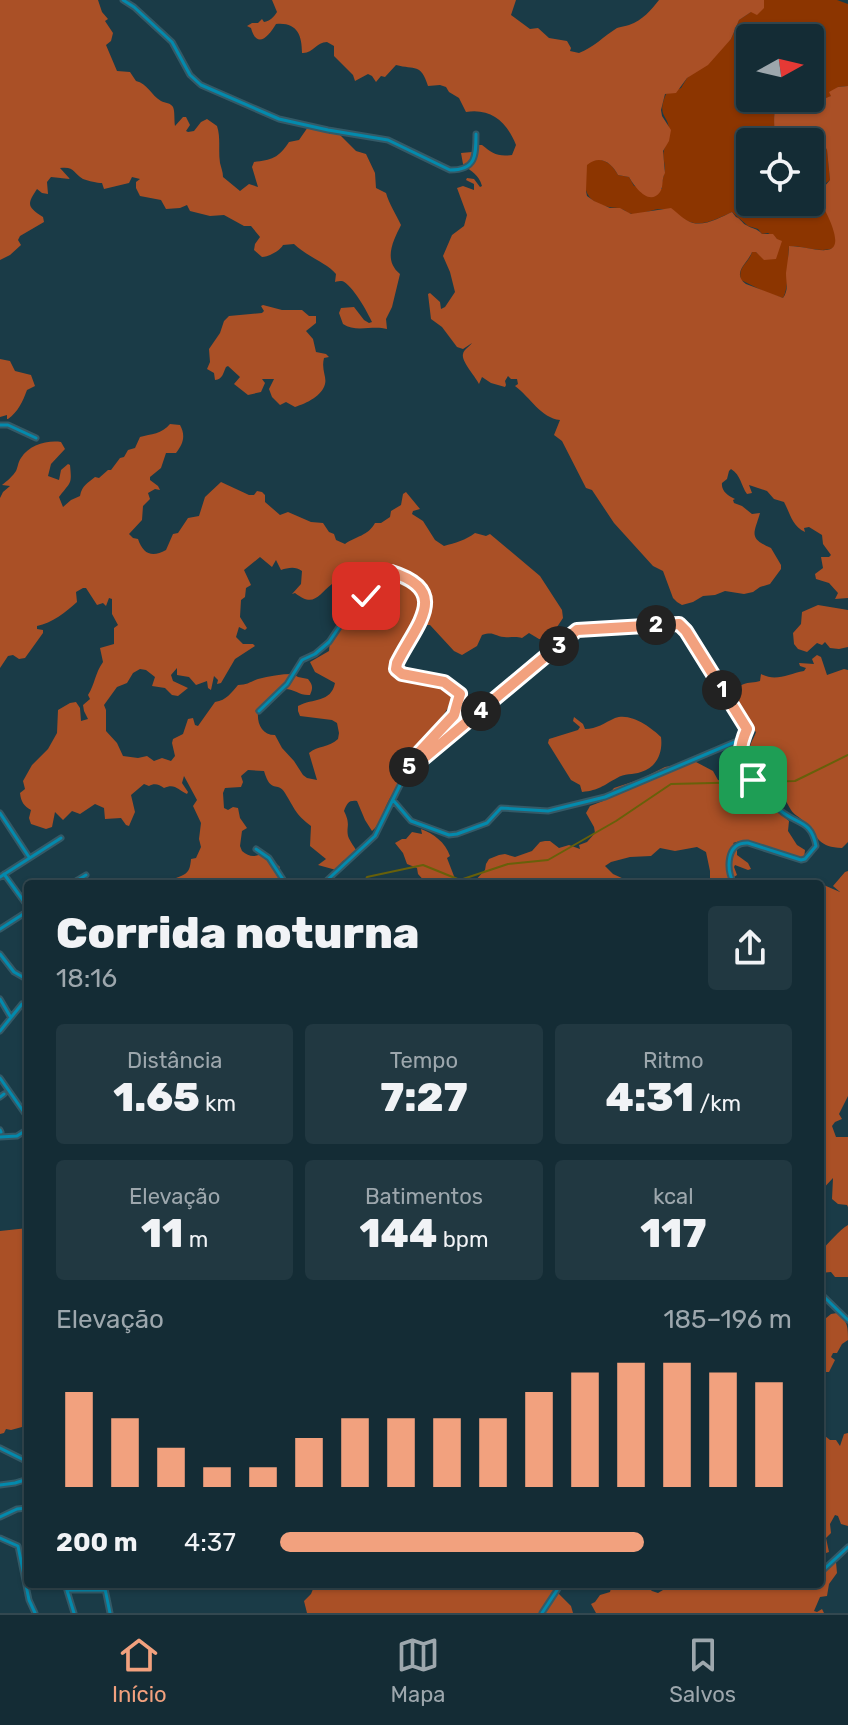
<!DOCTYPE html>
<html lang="pt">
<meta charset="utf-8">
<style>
body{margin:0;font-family:Rubik,sans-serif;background:#213841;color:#f1f3f6;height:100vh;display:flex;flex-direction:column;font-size:30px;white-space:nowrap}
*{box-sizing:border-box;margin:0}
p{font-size:26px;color:#9da7ad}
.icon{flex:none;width:44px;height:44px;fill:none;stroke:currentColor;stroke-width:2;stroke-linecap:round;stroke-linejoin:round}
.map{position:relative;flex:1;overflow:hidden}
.panel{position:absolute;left:24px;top:880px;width:800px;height:708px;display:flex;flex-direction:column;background:#142c35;border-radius:8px;box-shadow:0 2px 6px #0004,0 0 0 2px #334850}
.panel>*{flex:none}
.needle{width:52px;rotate:82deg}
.buttons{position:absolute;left:736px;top:24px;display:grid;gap:16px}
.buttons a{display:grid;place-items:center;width:88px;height:88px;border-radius:8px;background:#142c35;box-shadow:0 2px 6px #0004,0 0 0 2px #334850;font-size:40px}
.pin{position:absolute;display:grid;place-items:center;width:68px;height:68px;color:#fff;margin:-34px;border-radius:16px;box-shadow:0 4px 12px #0006}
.km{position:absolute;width:40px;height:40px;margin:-20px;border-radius:50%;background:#222;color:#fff;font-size:22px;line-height:40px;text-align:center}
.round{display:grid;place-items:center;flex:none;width:84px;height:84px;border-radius:8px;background:#213841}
.summary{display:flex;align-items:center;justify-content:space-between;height:136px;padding:0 32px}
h1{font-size:44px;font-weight:800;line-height:60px}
.figures{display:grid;grid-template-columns:repeat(3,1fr);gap:12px;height:136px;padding:8px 32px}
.figures div{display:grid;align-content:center;border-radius:8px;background:#213841;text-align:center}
.figures b{font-size:40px;font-weight:800}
.figures small{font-size:22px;font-weight:400}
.figures p{font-size:22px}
.chart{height:224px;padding:16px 32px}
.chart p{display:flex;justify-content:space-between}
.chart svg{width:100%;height:144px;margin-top:8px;stroke:#f2a17e;stroke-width:6}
ul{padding:0 32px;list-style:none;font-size:26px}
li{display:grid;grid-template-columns:128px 96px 1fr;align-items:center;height:60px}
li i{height:20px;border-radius:10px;background:#f2a17e}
.tab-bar{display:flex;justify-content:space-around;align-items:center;height:112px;border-top:2px solid #334850;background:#142c35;font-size:22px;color:#9da7ad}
.tab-bar a{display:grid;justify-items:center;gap:4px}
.tab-bar .selected{color:#f2a17e}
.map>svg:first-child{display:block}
.green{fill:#8c3500;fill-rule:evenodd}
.forest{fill:#aa5026;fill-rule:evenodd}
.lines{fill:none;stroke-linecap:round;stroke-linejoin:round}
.stream{stroke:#68600a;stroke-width:2}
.street-casing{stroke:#345a67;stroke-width:7}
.street{stroke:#038aad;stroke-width:3}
.route-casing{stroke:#fff;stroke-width:16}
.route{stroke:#f2a17e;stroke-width:10}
</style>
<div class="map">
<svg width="848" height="1613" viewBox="0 0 848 1613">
<rect width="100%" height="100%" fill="#1a3b47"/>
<path class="green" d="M764 0H837L848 4V86L838 87 831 96 821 101 808 104 797 101 778 103 774 116 776 142H750V202H810V147L812 141 816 139H821L827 150 830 180 821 187 842 231 843 242C827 257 809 246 789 246 788 259 789 289 783 298L767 293 741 280C737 267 749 263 752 252H756L760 255 777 239 768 233 762 234 758 229 748 226 732 212C721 217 703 227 690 222 679 218 677 210 663 209 653 208 643 215 632 214 625 213 628 211 621 209 617 207 613 208 609 207 584 202 582 187 587 164 600 154 612 163 618 175L629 177 634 186 662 189C661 181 664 177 665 169 665 163 662 157 664 150 666 142 670 140 669 131 669 114 656 118 666 94L681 88 687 78 731 39 739 20 764 3ZM750 38H810V98H750Z"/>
<path class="forest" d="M0 0H98L102 12 108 19 105 21 113 33 111 41 106 45 117 71 130 72 136 81C147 83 151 95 161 101 165 103 171 103 173 107 175 111 174 120 175 126L183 117H186L190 125 186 131 188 132 194 131 201 122 207 119 217 126C221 138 218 150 220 163 221 167 223 172 223 177L240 191 249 184 258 187 252 167 254 162C271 160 279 158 289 142L299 140 308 127 326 131 330 134H339L356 151 366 154 375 173 376 188 386 193C389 204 396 214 401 225 393 241 383 260 400 274L392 307 386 319 387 329C372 325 356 333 343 324L339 313 341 308 354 307 364 320 369 323 372 322C368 313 352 284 342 281 340 281 337 281 335 282L336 274C327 263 306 256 294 244L283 245C280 251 268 257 262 257L254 250 255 244 260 237 251 226H244L224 215 210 216 190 211 187 205 180 208 166 209 161 200 140 196 136 188V182L140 179 132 177 129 183 104 189 102 183C97 183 89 181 83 179 73 173 75 166 60 168L70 179 51 177 47 182 48 194 42 193 37 189C26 205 28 207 43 217L44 222 20 236 18 240 21 245 10 255 0 260Z
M272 0H516L511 15 530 29 538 28 549 38 567 41 571 48 570 51 579 53C593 48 604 36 617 28 620 27 626 26 629 25 643 20 651 10 659 0H764V8L757 15 751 12 739 20 731 39 708 65 687 78 676 93 665 94 661 110 662 116 671 130 669 141 663 151 665 173C661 180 664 186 660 192 649 207 634 186 629 177L618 175C612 163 600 154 587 165L586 191 587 196 594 201 610 208H620L631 214 671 208C678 213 685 221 693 223 706 226 721 217 732 212L736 217C741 219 742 223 746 225 752 229 757 228 762 234H773L777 239 782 241 776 259 764 260 756 252H752C748 263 731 273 746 284L783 298C789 289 786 283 786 273 787 264 789 255 789 246 802 246 815 251 827 250 848 248 823 207 817 195L830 180 827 150 821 139H817L812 141 810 147V142H776C775 133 770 104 782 101 790 99 799 103 807 103 816 104 823 99 831 96L829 92 838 87 848 86V598L835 599 838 593 829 583 816 579 815 574 823 568 821 557H829L831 555 823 544 822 535 809 527 804 528 805 532C792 526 790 513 784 502L774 499 767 491 749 485 752 493 747 494C741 486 741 475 731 469L729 471 727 479 722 483C721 491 728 496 735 499L733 500 734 503 742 506 752 514 760 513C754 534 748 538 771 548L781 565V569L770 584 760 587 753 592 744 594 725 591 715 595 703 596 693 602 682 605 677 602 673 598 663 571 653 566 614 523 592 490 586 488 562 441 554 435 560 420C541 418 530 397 515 386L518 384 517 379H511L508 376 505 381 506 385 505 387 491 383 482 377 479 384C476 377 461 361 463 354 464 349 469 347 472 343L463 349 457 347 442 327 431 319 428 294 430 293 440 302 441 309 445 307 455 292 450 272 443 256 452 235 464 226 467 215 457 188 463 186 474 190V184L466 180 467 178 474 179 480 187 482 186C479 174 471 172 463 164L461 153 472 152 478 145H482C492 153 497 157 512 155L516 145C507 122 491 108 466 112L459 98 449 92 446 87 440 85 428 86C421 63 415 70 396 65L385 77 381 76 376 82 372 76 368 74 355 81 353 75 334 56V46L327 42C316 42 313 54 302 53 302 35 297 22 276 24 269 36 257 50 251 28L247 26 252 23H258L262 19 264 22C270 21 274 17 277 12Z
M263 305 282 310H302L309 316H316V323L306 331 313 339 316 352 326 354 329 357 324 358C321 370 327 377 325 384 322 396 307 403 295 407L286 402 280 405 272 397 269 389 274 379H262L265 383 261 392 248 395 234 384 240 377 228 366 226 367C223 373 223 379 215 380L214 373 207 369 210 362 209 349 220 333 224 321 229 316 262 313 264 311 261 306Z
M0 359 10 361 15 371 31 375 35 386 27 390C23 401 18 412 8 419H7V415L0 417Z
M170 424 180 425C186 436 183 444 176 453H166L161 468 150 477V480L158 486 160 490 155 489 148 493 150 499 143 506 142 520 129 534 133 538 138 539C143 554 152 558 166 550L173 534 178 533 188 518 199 516 205 497 221 482 249 495H254L257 491 262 492 265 495V502L280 515 288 512 311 522 323 523 329 532 334 534 336 540 345 544C356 536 368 536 375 523H381L390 517 391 511 401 505 403 494 406 492 420 509 413 511 412 514 423 521 435 540 444 546C455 543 466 540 475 533L486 536 490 534 540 576 562 610 563 618 549 639H539L529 633 522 638C515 636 511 638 504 637 494 636 494 631 482 635L477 646 462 655 454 651 430 625H419L409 630C407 646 392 657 393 673 400 676 405 675 413 676 430 678 445 682 457 694L431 734 401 763 403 767 398 776 400 779C398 788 392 794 388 802 382 814 382 822 372 831L365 820 357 801C349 800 347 803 344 811 351 825 346 826 348 836 350 842 355 847 358 854L343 861 336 870 318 865 326 859 310 846 311 826C295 814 295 809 285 793 277 780 271 795 264 771L248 770 241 776 243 782 241 787 225 788 223 793 224 808 228 810 233 807 238 808 240 818 247 828 242 831 240 846 242 851C249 857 254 857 262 854 269 860 274 861 280 867L276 874 282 884H173L176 878C188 874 190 871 191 859L196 858 201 847 199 839 201 823 193 806 197 800 184 776 182 783 188 792 187 794C178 790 175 783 164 788 159 784 154 783 149 786L144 784 131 795 135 812 129 826 126 825 121 818 105 819 104 808 95 804 80 814 72 811 63 820 55 812 52 827 46 829 31 824 29 818 31 810C24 806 21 802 20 793L25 789 23 781 32 765 48 749 57 733 58 710 70 703 76 702 80 708 81 721 88 719 84 711 83 705 90 699 88 695C95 684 95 673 103 662L100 648 114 644V628L118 625 112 614V599L109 598 106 606 103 603 97 605 86 588H83L76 592 77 602C66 612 52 623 37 626V629L43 630V633L25 658 19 659 13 655 8 656 0 668V498L3 492 10 486 2 485C7 481 13 476 16 471 18 467 18 462 21 458 29 445 47 440 61 442L65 449 51 464 48 476 59 480 61 470 68 464 70 465C72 485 71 481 59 497L63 507 71 500 80 496C82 485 88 483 95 477L99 478 108 470H111L120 458 124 457 128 450 135 448 140 437C151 434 162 434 170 424ZM260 557 272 567 276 560 281 570C288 568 295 566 302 571L301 584 292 594 295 593C314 608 318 595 332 584L337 585 340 616 338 624 330 640 329 651 310 662 315 672 335 683C331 703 313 698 298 706V711L300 716 332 720 337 723 339 733 338 739C329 748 318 745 309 753L317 780 307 778 303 775 294 761 282 748 275 735C262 735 257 724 258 712L255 711C258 710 264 708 266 705 273 698 273 690 285 689 295 689 300 696 310 695 313 688 313 685 308 679L298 677 293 674C281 674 269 676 258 679 250 682 247 685 238 685 231 693 227 700 215 702L198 726 195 725 193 718 188 719 183 734 173 739 172 743 175 756 171 761 162 758 154 761 147 756 138 758 123 756 117 743 106 731V710L104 705 117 687 127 683 133 673 140 669 146 670 155 677 152 686 165 688 172 695 178 696 188 688 173 681 171 675 177 668V675L189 677 196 685 207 681 208 688 211 690 214 676 218 680 217 684 221 683 235 659 255 646 253 644H243L236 637 239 627 245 630 247 628 240 617 241 600 245 597 246 588 251 585 244 570Z
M818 605 848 610V647L839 649 830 648 825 642 822 645 817 643 807 652 798 649 794 644 793 633 801 624 802 612Z
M817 655 821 657 827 675 844 669 848 670V842L842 848C819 847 819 839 804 822 800 817 794 815 791 810 786 802 778 784 772 778 763 771 756 767 751 756 747 746 753 741 756 732 751 726 744 725 740 718 733 708 730 695 722 685H725C735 691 735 688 744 684 748 682 755 683 760 681L761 674C776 682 788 674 804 671L806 668 800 666 799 663 814 664 812 659Z
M574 717 583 724 585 729C597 729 604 723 615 718 630 712 651 727 661 737 663 753 657 767 641 772 633 775 624 773 617 778 602 786 600 790 582 792L580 785 571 780 548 743 549 739 578 730 580 727 573 721Z
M691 762H696L713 771 718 780 728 783 745 782C759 797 774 808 789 821L788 831 797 845 805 850 804 859 802 862C784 856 752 835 733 843L737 847V855L748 863 751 869 748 870 735 865 734 867 737 875 734 877H728L729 880 722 884H710V871L706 852 697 847 675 851 660 848 651 856 630 857 611 862 605 866 613 874 624 879 625 882 623 884H472L485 870 486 864 489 859 499 855 505 854 515 857 532 851 540 842 545 841H550L559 848 569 845 580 849 579 845 587 842 595 833 594 827 586 813 590 806 603 801 614 788 641 779 665 767Z
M421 829C434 834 445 842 450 856L447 858 457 884H427L418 874 417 868 407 864 403 853 395 843 402 839H406L412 832 422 834Z
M848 871V1096L839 1114 842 1119 835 1122 832 1126 836 1137H848V1207L847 1205 838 1204 832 1199 833 1178 820 1192V884H812L819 883 840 892 833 886 845 872Z
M848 1225V1277H835L831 1272 820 1273V1252C828 1244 839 1230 848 1225Z
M28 1228V1438L22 1427 11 1430 6 1429 4 1433 0 1434V1231Z
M837 1313C848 1320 848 1328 848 1340L842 1344 837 1353H833L831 1357 835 1360 829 1372H820V1323L831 1314Z
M820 1432 830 1440H836L840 1446 844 1434 848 1433V1526L841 1524 838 1516 835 1515 830 1524 831 1533 826 1538 829 1552 820 1555Z
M836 1562 837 1573 829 1584 827 1596 820 1597 814 1611 817 1612 822 1609 824 1613H596L591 1604 595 1602 600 1595 610 1592 612 1584H644L652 1591 658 1593 663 1590 667 1584H820V1570Z
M315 1584H560L559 1594 571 1606 573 1613H307L304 1601 311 1594Z"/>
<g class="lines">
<path class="stream" d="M364 884 367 877 423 865 460 880 508 864 548 860 616 821 671 784 795 781 848 755"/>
<g class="street-casing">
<path id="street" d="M123 0 134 7 172 42 190 75 201 85 279 119 328 130 388 140 450 170C476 170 476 156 476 134
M0 425H8L36 438
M259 711 287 684 302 660 315 654 329 642 356 602 366 596 392 590 388 575 391 572C466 596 400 631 396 669L402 674C423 677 444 678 460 694L454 715
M408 770C420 744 445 725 465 706V700L460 694
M393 800 411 821 449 835 457 834 487 823 501 808 548 811 605 797 742 739
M0 813 29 857
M256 849 269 858 286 884
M4 874 28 907
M0 877 61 838
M71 884 86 875
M323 884 375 836 406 773 577 630 679 624 686 631 747 729C744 737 739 746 740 754 740 771 768 801 781 811 798 825 811 820 816 846L805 859 801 860 748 843C726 842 726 869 734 884
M0 929 28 911
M0 954 14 972 28 980
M0 999 10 1016
M0 1031 22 1004
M0 1078 28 1118
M0 1097 4 1094
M0 1130 1 1132
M0 1137 17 1136 28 1129
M820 1293 848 1320
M0 1448 28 1462
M0 1485 15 1483 28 1479
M0 1517 17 1509 28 1508
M0 1538 18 1546 29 1600 35 1613
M820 1573 848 1547
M65 1584 74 1613
M104 1584 110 1613
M68 1590H105
M542 1613 561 1584"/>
</g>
<use href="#street" class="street"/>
</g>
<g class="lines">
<g class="route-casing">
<path id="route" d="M366 596 390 591 392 587 388 575 391 572C453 591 415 626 397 663L396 669 402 674 444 682 460 694 454 715 414 758 406 773 577 630 679 624 686 631 747 729C737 752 739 761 753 780"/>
</g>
<use href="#route" class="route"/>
</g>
</svg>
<div class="buttons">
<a><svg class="needle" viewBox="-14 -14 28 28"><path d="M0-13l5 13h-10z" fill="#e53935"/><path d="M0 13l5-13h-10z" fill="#9da7ad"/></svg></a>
<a><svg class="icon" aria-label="locate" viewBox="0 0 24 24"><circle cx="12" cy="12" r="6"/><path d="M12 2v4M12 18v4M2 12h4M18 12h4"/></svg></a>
</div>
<div class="pin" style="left:753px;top:780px;background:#1e9e55"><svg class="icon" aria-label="arrive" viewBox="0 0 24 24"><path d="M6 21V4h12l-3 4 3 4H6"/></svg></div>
<div class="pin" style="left:366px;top:596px;background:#d93025"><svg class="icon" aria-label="check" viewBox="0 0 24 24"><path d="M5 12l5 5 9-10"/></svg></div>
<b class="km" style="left:722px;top:690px">1</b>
<b class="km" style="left:656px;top:625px">2</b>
<b class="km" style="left:559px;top:646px">3</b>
<b class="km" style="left:481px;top:711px">4</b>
<b class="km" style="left:409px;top:767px">5</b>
<section class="panel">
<div class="summary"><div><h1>Corrida noturna</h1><p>18:16</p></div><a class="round"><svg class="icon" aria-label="share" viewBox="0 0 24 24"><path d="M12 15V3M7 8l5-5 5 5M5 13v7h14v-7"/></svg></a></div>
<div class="figures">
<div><p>Distância</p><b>1.65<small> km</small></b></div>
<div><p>Tempo</p><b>7:27</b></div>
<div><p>Ritmo</p><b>4:31<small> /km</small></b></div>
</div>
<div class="figures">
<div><p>Elevação</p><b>11<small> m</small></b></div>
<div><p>Batimentos</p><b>144<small> bpm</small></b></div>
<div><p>kcal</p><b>117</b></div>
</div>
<div class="chart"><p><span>Elevação</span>185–196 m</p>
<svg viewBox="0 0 160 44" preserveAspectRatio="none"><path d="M5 44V15M15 44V23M25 44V32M35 44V38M45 44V38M55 44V29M65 44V23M75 44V23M85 44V23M95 44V23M105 44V15M115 44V9M125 44V6M135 44V6M145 44V9M155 44V12"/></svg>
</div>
<ul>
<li><b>200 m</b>4:37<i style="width:71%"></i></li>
</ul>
</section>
</div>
<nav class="tab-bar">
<a class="selected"><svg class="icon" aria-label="home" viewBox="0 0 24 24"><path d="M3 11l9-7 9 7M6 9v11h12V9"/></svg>Início</a>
<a><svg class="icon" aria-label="map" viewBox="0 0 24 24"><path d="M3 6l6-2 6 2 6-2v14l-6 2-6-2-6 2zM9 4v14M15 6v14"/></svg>Mapa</a>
<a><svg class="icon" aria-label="saved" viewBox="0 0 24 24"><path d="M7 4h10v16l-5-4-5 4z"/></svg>Salvos</a>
</nav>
